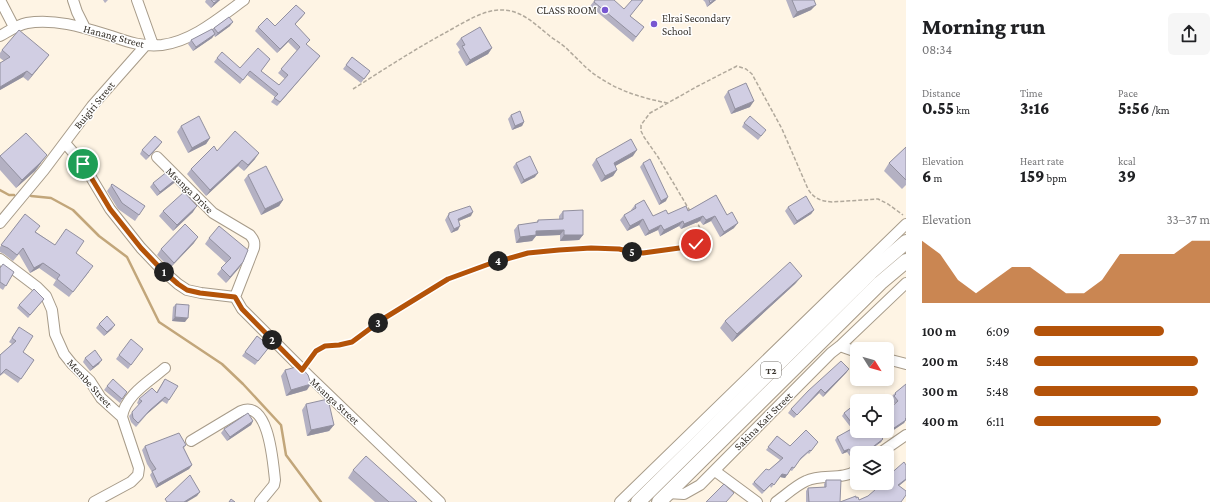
<!DOCTYPE html>
<meta charset="utf-8">
<style>
body{margin:0;font-family:"Crimson Pro",serif;background:#f6f6f6;color:#202124;height:100vh;display:flex;flex-direction:column;font-size:15px;white-space:nowrap}
*{box-sizing:border-box;margin:0}
p{font-size:13px;color:#757577}
.icon{flex:none;width:22px;height:22px;fill:none;stroke:currentColor;stroke-width:2;stroke-linecap:round;stroke-linejoin:round}
.map{position:relative;flex:1;overflow:hidden}
.panel{display:flex;flex-direction:column;background:#fff;width:320px}
.panel>*{flex:none}
.needle{width:26px;rotate:127deg}
.tools{position:absolute;left:850px;top:342px;display:grid;gap:8px}
.tools a{display:grid;place-items:center;width:44px;height:44px;border-radius:6px;background:#fff;box-shadow:0 2px 6px #0003;font-size:20px}
.pin{position:absolute;display:grid;place-items:center;width:34px;height:34px;color:#fff;margin:-17px;border:2px solid #fff;border-radius:50%;box-shadow:0 1px 4px #0007}
.km{position:absolute;width:20px;height:20px;margin:-10px;border-radius:50%;background:#222;color:#fff;font-size:11px;line-height:20px;text-align:center}
.round{display:grid;place-items:center;flex:none;width:42px;height:42px;border-radius:6px;background:#f6f6f6}
.overview{display:flex;align-items:center;justify-content:space-between;height:68px;padding:0 16px}
h1{font-size:22px;font-weight:800;line-height:30px}
.stats{display:grid;grid-template-columns:repeat(3,1fr);gap:6px;height:68px;padding:4px 16px}
.stats div{display:grid;align-content:center}
.stats b{font-size:17px;font-weight:800}
.stats small{font-size:11px;font-weight:400}
.stats p{font-size:11px}
.chart{height:112px;padding:8px 16px}
.chart p{display:flex;justify-content:space-between}
.chart svg{width:100%;height:72px;margin-top:4px;fill:#b45309;opacity:.7}
ul{padding:0 16px;list-style:none;font-size:13px}
li{display:grid;grid-template-columns:64px 48px 1fr;align-items:center;height:30px}
li i{height:10px;border-radius:5px;background:#b45309}
main{display:flex;flex:1;min-height:0}
.map>svg:first-child{display:block}
.lines{fill:none;stroke-linecap:round;stroke-linejoin:round}
.stream{stroke:#c2a67a;stroke-width:2.5}
.minor-casing{stroke:#a79b89;stroke-width:12}
.highway-casing{stroke:#a79b89;stroke-width:16}
.path{stroke:#b1a99c;stroke-width:1.5;stroke-dasharray:4 2;stroke-linecap:butt}
.minor{stroke:#fff;stroke-width:10}
.highway{stroke:#fff;stroke-width:14}
.wall{fill:#b4b1c3}
.shaded-wall{fill:#92909f}
.building{fill:#d1cee3;stroke:#92909f}
.route-casing{stroke:#fff;stroke-width:8}
.route{stroke:#b45309;stroke-width:5}
.poi-dot{fill:#7857d1;stroke:#fff;stroke-width:1.5}
.labels{text-anchor:middle;dominant-baseline:central;stroke-width:3;stroke-linejoin:round;paint-order:stroke}
.shield{fill:#fff;stroke:#74706b;stroke-width:1}
.shield-label{font-size:10px;font-weight:bold;fill:#38332c}
.poi-label{font-size:11px;fill:#38332c;stroke:#fff;text-anchor:end}
.street-label{font-size:11px;fill:#38332c;stroke:#fff}
</style>
<main>
<div class="map">
<svg width="906" height="502" viewBox="0 0 906 502">
<rect width="100%" height="100%" fill="#fef4e4"/>
<g class="lines">
<path class="stream" d="M0 190 9 195H14
M31 196 51 198 73 210 99 236 127 257 159 322 222 364 243 384 281 425 286 455 321 502"/>
<g class="minor-casing">
<path id="minor" d="M0 0 14 27
M73 0 77 12 85 28
M137 0 153 45
M0 36C9 31 17 25 27 23 55 18 85 28 111 36 128 42 143 47 162 45 193 41 219 18 244 0
M65 143 83 164 110 209 141 248 162 270 178 284 187 290 201 293 235 297
M157 157 213 213 250 235C254 240 255 242 254 248L235 297
M0 223 44 170 92 106 145 46
M0 259 37 287 46 296 52 310 55 334 64 354 72 364 90 381 101 398 122 417 139 468 138 475 131 482 94 502
M235 297 242 309 309 376 440 502
M840 346 906 283
M887 359 906 364
M122 417C125 395 150 381 165 368
M191 441 241 411C269 399 273 463 275 480L274 485 260 502
M880 453 906 435
M715 471 757 502
M667 493 684 494 700 485 831 353 840 346 857 352
M620 502 906 224
M776 502C786 495 795 486 806 481 822 473 842 481 857 470"/>
</g>
<g class="highway-casing">
<path id="highway" d="M638 502 871 272 906 242
M659 502 880 283 906 261"/>
</g>
<path class="path" d="M353 89C383 70 412 51 443 34 460 25 483 9 502 10 522 10 536 25 551 37 558 42 565 46 570 52 580 61 588 71 600 78 621 92 643 98 667 103
M690 211 658 157 644 137 641 131V125L650 113 698 86 737 66 746 69 752 74 782 129 808 189C814 199 821 201 832 202L878 199 888 204 903 215
M308 362 316 351 325 346 339 345 352 342 383 319 448 279 489 264 528 253 559 250 591 248 619 249 632 253H643L694 246C704 239 702 230 696 221"/>
<use href="#minor" class="minor"/>
<use href="#highway" class="highway"/>
</g>
<path class="wall" d="M103 0H108L105 3Z
M206 0H220L211 8 205 2Z
M595 0 624 9 643 0 630 16 644 27 633 42 590 6Z
M703 0H716L707 7 705 2Z
M786 0H814L811 10 793 18Z
M302 17 295 24 307 45 320 56 277 106 271 102 275 97 247 75 240 84 214 62 217 58 240 68 270 59 261 71 279 85 285 79 278 73 297 51 288 42 277 53 255 31 258 27 275 26Z
M230 26 215 37 214 35 212 38 193 51 188 44 191 40 212 30 214 28Z
M461 38 492 48 488 54 466 66 458 52 460 50 456 44Z
M2 50 49 55 28 81 23 77 0 90V63L4 61 0 58V53Z
M352 57 370 71 361 83 343 69Z
M728 91 750 107 731 114 724 97Z
M511 115 524 122 522 126 512 130 508 119Z
M744 123 763 134 758 140 742 127Z
M181 126 210 138 206 144 188 153 177 132Z
M26 133 41 163 35 171 16 188 0 170V157Z
M159 146 146 160 140 154 142 150Z
M906 147V185L902 189 884 171 889 163Z
M217 151 255 159 244 171 238 166 206 196 187 174 191 169Z
M633 156 615 166 617 170 613 176 601 182 592 165 596 159Z
M516 163 535 177 521 184 513 167Z
M643 163 666 201 659 205 640 167Z
M248 175 283 200 279 206 261 215 244 180Z
M153 183H174L157 196 150 187Z
M112 184 145 206 135 221 118 209 107 191Z
M716 195 734 228 720 237 711 221 703 225 700 221 681 229 679 226 660 236 658 230 645 236 639 225 627 231 620 220 624 215 631 211V210L635 205 653 216 688 211Z
M788 207 814 210 811 214 794 225 785 211Z
M163 211 193 212 173 231 159 216Z
M563 211 583 235 579 240 560 241V235L536 236 532 241 516 243 514 230 518 225 536 223 538 220H559V216Z
M449 213 471 216 459 221 458 230 451 233 445 220Z
M25 214 36 232 55 245 76 253 89 272 69 297 53 285 56 280 39 268 30 273 19 254 13 261 4 254 0 252V247Z
M209 238 243 262 239 268 226 283 217 274 226 263 205 244Z
M194 243 170 268 157 255 161 249Z
M0 268 14 272 3 290 0 288Z
M796 283 732 342 720 328 725 321Z
M44 299 28 318 17 308 19 305Z
M176 304 185 322 172 321 173 307Z
M99 324 112 329 104 336 96 328Z
M19 327 23 352 34 360 18 383 4 373 0 376V355L12 344 9 342Z
M257 336 270 346 255 365 242 356Z
M143 349 128 369 116 359 119 355Z
M85 358 99 364 90 371 83 362Z
M849 369 846 373 823 397 819 393 794 418 788 413 791 409Z
M285 370 307 390 286 396 281 376Z
M165 379 169 400 167 404 162 401 147 414 136 427 131 422 129 416 139 405 137 403 139 399 156 393Z
M906 384V419L904 423 892 431 887 424V411L895 404 891 399 893 397 892 396 895 393Z
M107 386 127 392 120 403 104 390Z
M306 404 334 425 329 431 307 436 302 410Z
M854 405 857 431 883 438 881 442 866 453H857V460L854 462 847 452 842 454 835 440 837 437 852 429 842 416 844 413Z
M253 421 251 425 227 441 221 433 224 429Z
M777 436 790 446 818 442 809 454 808 453 799 461 792 471 790 470 785 478 780 477 771 488 770 486 762 494 752 484 754 482 769 470 780 460 766 450Z
M186 445 184 448 192 465 189 469 156 488 150 475 152 472 147 464 142 450 145 446Z
M906 465V480L899 486 901 502H806V491L808 488 824 487V484L826 480 840 502 856 498 859 500 868 496 887 483V477L888 476Z
M353 470 417 502H375L348 478Z"/>
<path class="shaded-wall" d="M218 0H220L211 8 214 3Z
M714 0H716L707 7 710 3Z
M816 5 811 10 793 18 797 12Z
M305 13 302 17 292 28 295 24Z
M233 22 230 26 215 37 218 33Z
M215 34 212 38 193 51 196 47Z
M291 38 288 42 277 53 280 49Z
M492 48 488 54 466 66 470 60Z
M49 55 45 60 28 81 32 75Z
M320 56 317 60 277 106 280 102Z
M27 71 23 77 0 90V87Z
M754 101 750 107 731 114 735 109Z
M524 122 522 126 512 130 515 126Z
M210 138 206 144 188 153 192 148Z
M162 142 159 146 146 160 149 156Z
M637 150 633 156 610 169 614 163Z
M259 153 255 159 244 171 248 165Z
M47 155 35 171 16 188 22 180Z
M242 160 238 166 206 196 210 190Z
M617 170 613 176 601 182 605 176Z
M538 173 535 177 521 184 524 180Z
M176 179 174 183 157 196 160 192Z
M668 197 666 201 659 205 661 201Z
M283 200 279 206 261 215 265 209Z
M197 206 193 212 173 231 177 225Z
M814 210 811 214 794 225 797 221Z
M473 212 471 216 456 222 458 219Z
M703 216 700 221 681 229 684 224Z
M715 216 711 221 703 225 706 220Z
M643 219 639 225 627 231 630 226Z
M683 221 679 226 660 236 664 230Z
M738 223 734 228 720 237 724 232Z
M661 225 658 230 645 236 649 231Z
M460 226 458 230 451 233 454 229Z
M564 230 560 235 536 236 532 241 516 243 520 237 536 231Z
M564 235H583L579 240 560 241Z
M198 237 194 243 170 268 174 263Z
M243 262 239 268 226 283 230 277Z
M43 263 39 268 30 273 34 268Z
M802 276 796 283 732 342 737 334Z
M175 317 188 318 185 322 172 321Z
M115 325 112 329 104 336 107 332Z
M102 360 99 364 90 371 93 367Z
M849 369 846 373 823 397 825 393Z
M311 384 307 390 286 396 291 390Z
M821 389 819 393 794 418 797 415Z
M165 397 162 401 147 414 136 427 150 410Z
M906 418V419L903 422 906 420 904 423 892 431 894 428Z
M253 421 251 425 227 441 230 437Z
M334 425 329 431 307 436 311 430Z
M883 439 881 442 866 453H865Z
M849 449 847 452 842 454 844 451Z
M192 465 189 469 156 488 158 484Z
M782 474 787 475 785 478 780 477 771 488Z
M906 479V480L896 488 898 485Z
M200 492 197 496 187 502H183Z"/>
<path class="building" d="M211 0H218L214 3Z
M595 0H614L624 9 632 0H643L630 16 644 27 636 37 594 2Z
M709 0H714L710 3Z
M792 0H814L816 5 797 12Z
M296 5 305 13 295 24 310 40 306 44 320 56 280 102 274 98 278 94 250 71 243 80 217 58 222 52 240 68 258 48 270 59 261 71 279 85 288 75 281 69 300 47 291 38 280 49 258 27 267 18 275 26Z
M229 17 233 22 218 33 214 28Z
M480 27 492 48 470 60 462 46 465 45 461 38Z
M212 29 215 34 196 47 191 40Z
M19 30 49 55 32 75 27 71 0 87V63L10 57 2 50Z
M352 57 370 71 364 79 346 65Z
M746 83 754 101 735 109 728 91Z
M520 111 524 122 515 126 511 115Z
M199 116 210 138 192 148 181 126Z
M750 116 766 130 761 136 744 123Z
M235 131 259 153 248 165 242 160 210 190 191 169 214 146 217 151Z
M26 133 47 155 40 163 22 180 0 156Z
M155 136 162 142 149 156 142 150Z
M631 139 637 150 614 163 617 170 605 176 596 159Z
M906 147V180L889 163Z
M530 156 538 173 524 180 516 163Z
M650 159 668 197 661 201 643 163Z
M266 166 283 200 265 209 248 175Z
M168 171 176 179 160 192 153 183Z
M112 184 145 206 139 215 122 203 111 185Z
M184 192 197 206 177 225 163 211Z
M716 195 727 215 732 212 738 223 724 232 715 216 706 220 703 216 684 224 683 221 664 230 661 225 649 231 643 219 630 226 624 215 636 208 635 205 644 200 653 216 666 210 668 214 686 206 688 211Z
M806 196 814 210 797 221 788 207Z
M470 206 473 212 458 219 460 226 454 229 448 216 449 215V213Z
M583 210V235H564V230L536 231V235L520 237 518 225 538 222V220L563 219V211Z
M25 214 40 226 35 232 55 245 66 229 84 241 76 253 93 266 73 292 57 279 60 275 43 263 34 268 23 248 17 255 8 248 1 245Z
M185 224 198 237 174 263 161 249Z
M219 226 248 250 243 262 230 277 221 268 231 258 209 238Z
M790 262 802 276 737 334 725 321Z
M3 264 14 272 6 286 0 282V268Z
M34 289 44 299 30 315 19 305Z
M176 304 189 305 188 318 175 317Z
M107 316 115 325 107 332 99 324Z
M19 327 33 336 23 352 34 360 21 379 6 369 0 375V355L16 341 12 338Z
M257 336 270 346 258 361 245 352Z
M131 339 143 349 131 365 119 355Z
M95 350 102 360 93 367 85 358Z
M841 361 849 369 825 393 821 389 797 415 791 409 808 391Z
M300 366 308 375 311 384 291 390 285 370Z
M113 379 127 392 122 399 107 386Z
M165 379 178 386 169 400 165 397 150 410 138 423 133 418 132 412 142 401 139 399 152 388 157 393Z
M906 384V418L905 419 906 420 894 428 887 418V411L898 401 894 396 896 394 895 393Z
M328 399 334 425 311 430 306 404Z
M854 405 857 409V431H879L884 437 882 438 883 439 865 453H857V459H856L849 449 844 451 837 437 855 427 844 413Z
M248 413 253 421 230 437 224 429Z
M806 430 818 442 811 451 810 450 801 458 794 468 792 467 787 475 782 474 774 485 772 483 764 491 754 482 766 469 769 470 783 458 768 447 777 436 790 446Z
M179 433 186 445 183 447 192 465 158 484 152 471 156 469 150 460 145 446Z
M366 456 417 502H389L353 470Z
M904 462 906 465V479L898 485 906 491V495L901 502H809L808 488 826 487V480H841L840 502 856 496V498L858 497 859 500 868 496 883 483H887V479L889 477 888 476Z
M190 475 200 492 184 502H167L165 499Z
M724 484 734 493 726 502H706Z
M231 499 235 502H229Z"/>
<g class="lines">
<g class="route-casing">
<path id="route" d="M83 164 110 209 141 248 162 270 178 284 187 290 200 293 235 297 242 309 302 370 316 351 325 346 339 345 352 342 383 319 448 279 489 264 528 253 559 250 591 248 619 249 632 252 643 253 694 246 696 244"/>
</g>
<use href="#route" class="route"/>
</g>
<g class="poi-dot">
<circle cx="605" cy="10" r="4"/>
<circle cx="654" cy="24" r="4"/>
</g>
<g class="labels">
<rect class="shield" x="761" y="362" width="20" height="16" rx="3"/>
<g class="shield-label">
<text x="771" y="370">T2</text>
</g>
<g class="poi-label">
<text x="597" y="10">CLASS ROOM</text>
<text x="662" y="18" text-anchor="start">Elrai Secondary<tspan x="662" dy="13">School</tspan></text>
</g>
<g class="street-label">
<text transform="translate(114 36) rotate(15)">Hanang Street</text>
<text transform="translate(94 105) rotate(-51)">Buigiri Street</text>
<text transform="translate(190 190) rotate(44)">Msanga Drive</text>
<text transform="translate(90 383) rotate(48)">Membe Street</text>
<text transform="translate(335 401) rotate(43)">Msanga Street</text>
<text transform="translate(763 421) rotate(-45)">Sakina Kati Street</text>
</g>
</g>
</svg>
<div class="tools">
<a><svg class="needle" viewBox="-14 -14 28 28"><path d="M0-13l5 13h-10z" fill="#e53935"/><path d="M0 13l5-13h-10z" fill="#757577"/></svg></a>
<a><svg class="icon" aria-label="locate" viewBox="0 0 24 24"><circle cx="12" cy="12" r="6"/><path d="M12 2v4M12 18v4M2 12h4M18 12h4"/></svg></a>
<a><svg class="icon" aria-label="layers" viewBox="0 0 24 24"><path d="M12 4l9 5-9 5-9-5zM3 14l9 5 9-5"/></svg></a>
</div>
<div class="pin" style="left:83px;top:164px;background:#1e9e55"><svg class="icon" aria-label="arrive" viewBox="0 0 24 24"><path d="M6 21V4h12l-3 4 3 4H6"/></svg></div>
<div class="pin" style="left:696px;top:244px;background:#d93025"><svg class="icon" aria-label="check" viewBox="0 0 24 24"><path d="M5 12l5 5 9-10"/></svg></div>
<b class="km" style="left:164px;top:272px">1</b>
<b class="km" style="left:272px;top:340px">2</b>
<b class="km" style="left:378px;top:323px">3</b>
<b class="km" style="left:498px;top:261px">4</b>
<b class="km" style="left:632px;top:252px">5</b>
</div>
<section class="panel">
<div class="overview"><div><h1>Morning run</h1><p>08:34</p></div><a class="round"><svg class="icon" aria-label="share" viewBox="0 0 24 24"><path d="M12 15V3M7 8l5-5 5 5M5 13v7h14v-7"/></svg></a></div>
<div class="stats">
<div><p>Distance</p><b>0.55<small> km</small></b></div>
<div><p>Time</p><b>3:16</b></div>
<div><p>Pace</p><b>5:56<small> /km</small></b></div>
</div>
<div class="stats">
<div><p>Elevation</p><b>6<small> m</small></b></div>
<div><p>Heart rate</p><b>159<small> bpm</small></b></div>
<div><p>kcal</p><b>39</b></div>
</div>
<div class="chart"><p><span>Elevation</span>33–37 m</p>
<svg viewBox="0 0 160 44" preserveAspectRatio="none"><path d="M0 44V6L10 14L20 30L30 38L40 30L50 22L60 22L70 30L80 38L90 38L100 30L110 14L120 14L130 14L140 14L150 6L160 6V44z"/></svg>
</div>
<ul>
<li><b>100 m</b>6:09<i style="width:74%"></i></li>
<li><b>200 m</b>5:48<i style="width:93%"></i></li>
<li><b>300 m</b>5:48<i style="width:93%"></i></li>
<li><b>400 m</b>6:11<i style="width:72%"></i></li>
</ul>
</section>
</main>
